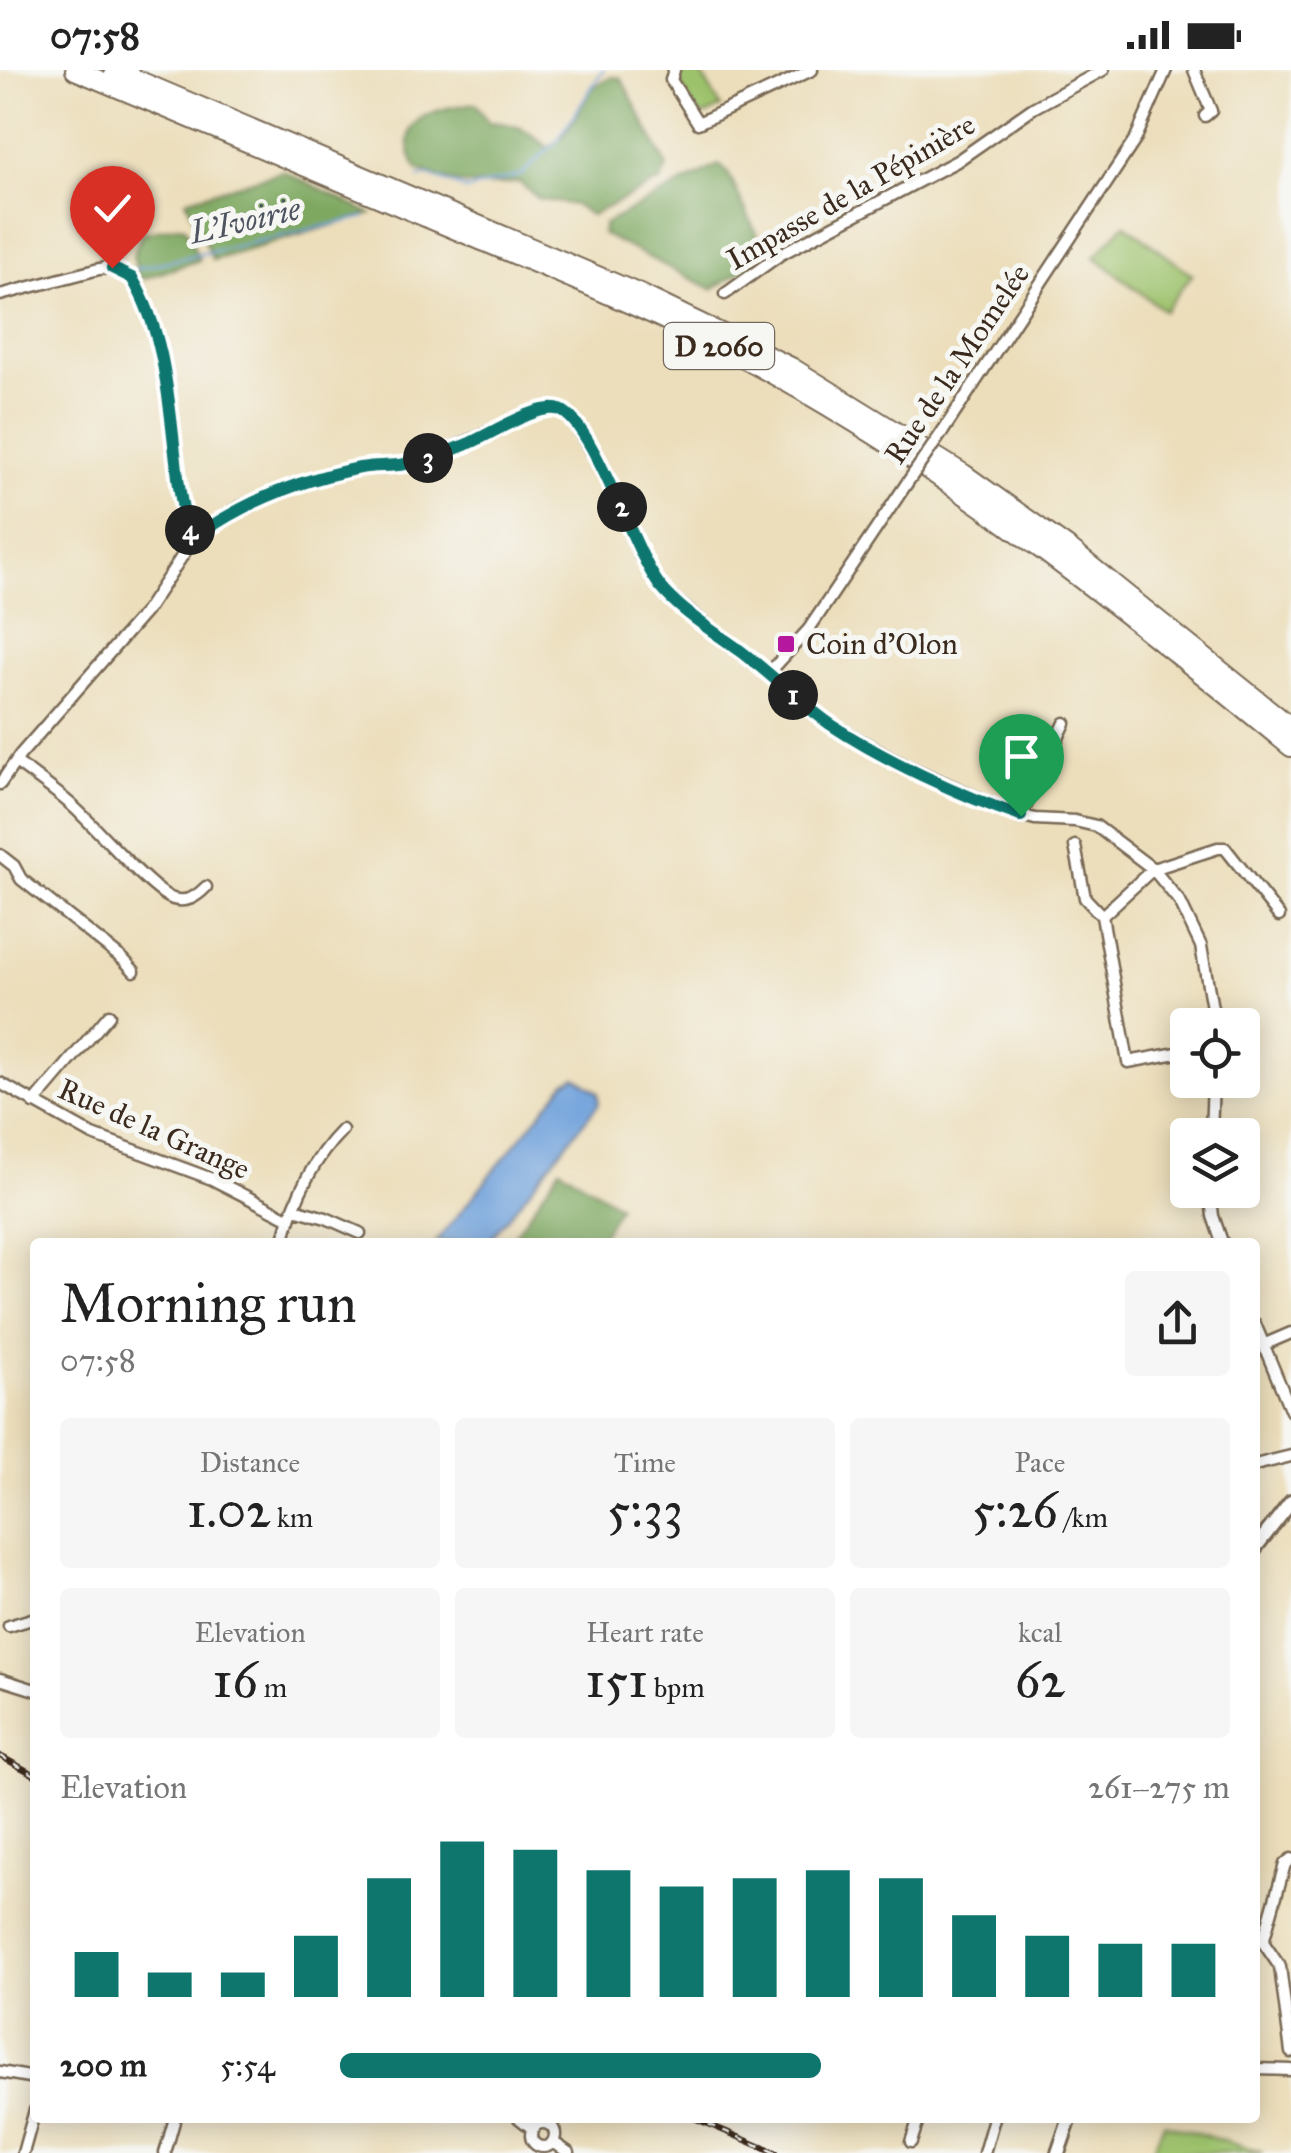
<!DOCTYPE html>
<meta charset="utf-8">
<style>
body{margin:0;font-family:"IM FELL Great Primer",serif;background:#f6f6f6;color:#222;height:100vh;display:flex;flex-direction:column;font-size:38px;white-space:nowrap}
*{box-sizing:border-box;margin:0}
p{font-size:32px;color:#767676}
.icon{flex:none;width:55px;height:55px;fill:none;stroke:currentColor;stroke-width:2;stroke-linecap:round;stroke-linejoin:round}
.map{position:relative;flex:1;overflow:hidden}
.panel{position:absolute;left:30px;top:1168px;width:1230px;height:885px;display:flex;flex-direction:column;background:#fff;border-radius:10px;box-shadow:0 5px 25px #0003}
.panel>*{flex:none}
.buttons{position:absolute;left:1170px;top:938px;display:grid;gap:20px}
.buttons a{display:grid;place-items:center;width:90px;height:90px;border-radius:10px;background:#fff;box-shadow:0 5px 25px #0003;font-size:50px}
.pin{position:absolute;display:grid;place-items:center;width:85px;height:85px;color:#fff;margin:-102px -42px;border-radius:50% 50% 50% 0;rotate:-45deg;box-shadow:0 0 10px #0007}
.pin .icon{rotate:45deg}
.km{position:absolute;width:50px;height:50px;margin:-25px;border-radius:50%;background:#222;color:#fff;font-size:28px;line-height:50px;text-align:center}
.round{display:grid;place-items:center;flex:none;width:105px;height:105px;border-radius:10px;background:#f6f6f6}
.summary{display:flex;align-items:center;justify-content:space-between;height:170px;padding:0 30px}
h1{font-size:55px;font-weight:600;line-height:75px}
.stats{display:grid;grid-template-columns:repeat(3,1fr);gap:15px;height:170px;padding:10px 30px}
.stats div{display:grid;align-content:center;border-radius:10px;background:#f6f6f6;text-align:center}
.stats b{font-size:50px;font-weight:600}
.stats small{font-size:28px;font-weight:400}
.stats p{font-size:28px}
.chart{height:280px;padding:20px 30px}
.chart p{display:flex;justify-content:space-between}
.chart svg{width:100%;height:180px;margin-top:10px;stroke:#0f766e;stroke-width:6}
ul{padding:0 30px;list-style:none;font-size:32px}
li{display:grid;grid-template-columns:160px 120px 1fr;align-items:center;height:75px}
li i{height:25px;border-radius:12px;background:#0f766e}
.status{display:flex;justify-content:space-between;align-items:center;height:70px;padding:0 50px;background:#fff;direction:ltr}
.status svg{height:28px;fill:currentColor}
.map>svg:first-child{display:block}
.green{fill:#9dc26c;stroke:#6c7645;stroke-width:2.5}
.forest{fill:#7ea860;stroke:#5c693f;stroke-width:2.5}
.water{fill:#72a3dc;stroke:#56667d;stroke-width:2.5}
.lines{fill:none;stroke-linecap:round;stroke-linejoin:round}
.stream{stroke:#72a3dc;stroke-width:2.5}
.minor-casing{stroke:#796955;stroke-width:15}
.tertiary-casing{stroke:#796955;stroke-width:18}
.trunk-casing{stroke:#796955;stroke-width:22}
.minor{stroke:#fff;stroke-width:10}
.tertiary{stroke:#fff;stroke-width:12}
.trunk{stroke:#fff;stroke-width:18}
.rail-casing{stroke:#3b2a1e;stroke-width:6}
.rail{stroke:#f6f6f2;stroke-width:2.5;stroke-dasharray:8;stroke-linecap:butt}
.minor-bridge-casing{stroke:#796955;stroke-width:15;stroke-linecap:butt}
.minor-bridge{stroke:#fff;stroke-width:10}
.route-casing{stroke:#fff;stroke-width:20}
.route{stroke:#0f766e;stroke-width:12}
.poi-dot{fill:#b5179e;stroke:#f6f6f2;stroke-width:4}
.labels{text-anchor:middle;dominant-baseline:central;stroke-width:10;stroke-linejoin:round;paint-order:stroke}
.shield{fill:#f6f6f2;stroke:#73675e;stroke-width:2.5}
.shield-label{font-size:28px;font-weight:bold;fill:#3b2a1e}
.street-label{font-size:30px;fill:#3b2a1e;stroke:#f6f6f2}
.poi-label{font-size:30px;fill:#3b2a1e;stroke:#f6f6f2;text-anchor:start}
.water-label{font-size:32px;font-style:italic;fill:#4e5460;stroke:#f6f6f2}
</style>
<div class="status"><b>07:58</b><svg viewBox="0 0 49 12"><path d="M0 12V9h3v3zM5 12V6h3v6zM10 12V3h3v9zM15 12V0h3v12zM26 1h20v11H26zM47 4h2v5h-2z"/></svg></div>
<div class="map">
<svg width="1291" height="2083" viewBox="0 0 1291 2083">
<rect width="100%" height="100%" fill="#f6f6f2"/>
<filter id="ink" filterUnits="userSpaceOnUse"><feTurbulence type="fractalNoise" baseFrequency=".01" numOctaves="2"/><feDisplacementMap in="SourceGraphic" scale="20" xChannelSelector="R" yChannelSelector="G"/><feConvolveMatrix kernelMatrix="1 2 1 2 8 2 1 2 1" color-interpolation-filters="sRGB"/></filter>
<filter id="wash" filterUnits="userSpaceOnUse"><feTurbulence type="fractalNoise" baseFrequency=".0048" numOctaves="4" result="noise"/><feDisplacementMap in="SourceGraphic" scale="40" xChannelSelector="R" yChannelSelector="G"/><feGaussianBlur stdDeviation="2.25" result="paint"/><feColorMatrix in="noise" values="0 0 0 0 0 0 0 0 0 0 0 0 0 0 0 0 0 1.4 0 .05"/><feComposite in="paint" operator="in"/></filter>
<g filter="url(#wash)">
<rect width="100%" height="100%" fill="#ecdebb"/>
<path class="green" d="M681 0H699L721 37 707 45 697 44 679 12Z
M1125 154 1192 205 1164 241 1095 187Z
M1164 2053 1263 2083H1151Z"/>
<path class="forest" d="M612 7 621 8 667 96 661 111 591 145 574 135 539 129 519 112C471 119 462 116 417 100 390 46 433 40 476 33L488 52C515 53 528 59 548 78L564 65 592 18Z
M719 95 727 101 767 186 712 219 602 164 604 154Z
M283 101 371 144 213 190 186 130Z
M177 156 185 157 199 190 143 209 138 207 133 185 142 163Z
M560 1098 619 1136 598 1172H524L514 1166Z"/>
<path class="water" d="M576 1007 598 1022 599 1033 488 1172H436L566 1012Z"/>
<g class="lines">
<path class="stream" d="M419 108 428 105 467 120 521 105 557 71 603 0
M135 199 365 147"/>
</g>
</g>
<g filter="url(#ink)">
<g class="lines">
<g class="minor-casing">
<path id="minor" d="M674 0 671 10 698 53 812 0
M1194 0 1211 41 1205 46
M725 224 781 184 957 91 1033 38 1103 0
M0 225 99 199 112 198 132 208C162 260 168 319 175 378 178 408 179 441 194 468
M943 361 1135 70 1166 0
M769 603 809 559 907 413
M16 692C38 709 63 725 82 745 99 761 154 823 173 829 187 833 196 827 206 817
M0 714 20 685 146 541 194 468 219 450 240 437 294 415 358 399 406 394 430 388 540 339H558L572 349 609 410 641 487 662 519 827 652 903 694 1012 743 1035 749 1075 751 1096 756 1153 799 1180 832 1201 876 1215 955
M1021 746 1065 653
M1075 776 1085 828 1102 846
M0 785 14 796 21 809 124 890 134 901
M1188 981 1128 992 1102 846 1153 799 1218 778H1225L1279 846
M0 1013 93 1065 212 1109 290 1149
M34 1033 109 945
M1211 1065 1213 1010
M1210 1120 1213 1146 1222 1172
M294 1139 326 1148 360 1163
M283 1172C294 1130 311 1091 342 1060
M1255 1254 1291 1341
M1263 1275 1291 1263
M1255 1395 1291 1386
M9 1556 35 1548
M0 1609 35 1620
M1291 1789 1285 1794 1263 1872 1280 1897 1291 1982
M1255 1999 1291 2000
M0 2002 35 2008
M519 2048 533 2059
M531 2065a12 12 0 1 1 24 0a12 12 0 1 1-24 0Z
M553 2072 569 2083
M911 2072 919 2048
M23 2083 35 2040
M165 2083 175 2048
M984 2083 994 2048"/>
</g>
<g class="tertiary-casing">
<path id="tertiary" d="M1255 1478 1291 1432
M1058 2083 1070 2048"/>
</g>
<g class="trunk-casing">
<path id="trunk" d="M75 0C208 56 341 111 473 167 576 210 678 252 776 306 962 410 1127 542 1291 677
M114 0 640 224 791 297 964 404 1071 480 1291 657"/>
</g>
<use href="#minor" class="minor"/>
<use href="#tertiary" class="tertiary"/>
<use href="#trunk" class="trunk"/>
<g class="rail-casing">
<path id="rail" d="M0 1686 35 1705
M694 2048 776 2083"/>
</g>
<use href="#rail" class="rail"/>
<g class="minor-bridge-casing">
<path id="minor-bridge" d="M907 413 943 361"/>
</g>
<use href="#minor-bridge" class="minor-bridge"/>
</g>
</g>
<g class="lines" filter="url(#ink)">
<g class="route-casing">
<path id="route" d="M112 198 132 208C164 262 168 323 175 383 179 412 180 443 194 468 245 431 299 410 360 398 375 395 390 397 405 394 427 391 449 381 470 373 491 364 540 332 560 340 593 352 634 483 660 516 681 542 715 562 742 582 772 605 799 632 830 654 882 689 961 726 1021 746"/>
</g>
<use href="#route" class="route"/>
</g>
<rect class="poi-dot" x="776" y="564" width="20" height="20" rx="5"/>
<g class="labels">
<rect class="shield" x="664" y="253" width="110" height="46" rx="8"/>
<g class="shield-label">
<text x="719" y="276">D 2060</text>
</g>
<g class="street-label">
<text transform="translate(851 122) rotate(-30)">Impasse de la Pépinière</text>
<text transform="translate(957 294) rotate(-56)">Rue de la Momelée</text>
<text transform="translate(154 1059) rotate(24)">Rue de la Grange</text>
</g>
<g class="poi-label">
<text x="806" y="574">Coin d'Olon</text>
</g>
<g class="water-label">
<text transform="translate(245 151) rotate(-13)">L'Ivoirie</text>
</g>
</g>
</svg>
<div class="buttons">
<a><svg class="icon" aria-label="locate" viewBox="0 0 24 24"><circle cx="12" cy="12" r="6"/><path d="M12 2v4M12 18v4M2 12h4M18 12h4"/></svg></a>
<a><svg class="icon" aria-label="layers" viewBox="0 0 24 24"><path d="M12 4l9 5-9 5-9-5zM3 14l9 5 9-5"/></svg></a>
</div>
<div class="pin" style="left:1021px;top:746px;background:#1e9e55"><svg class="icon" aria-label="arrive" viewBox="0 0 24 24"><path d="M6 21V4h12l-3 4 3 4H6"/></svg></div>
<div class="pin" style="left:112px;top:198px;background:#d93025"><svg class="icon" aria-label="check" viewBox="0 0 24 24"><path d="M5 12l5 5 9-10"/></svg></div>
<b class="km" style="left:793px;top:625px">1</b>
<b class="km" style="left:622px;top:437px">2</b>
<b class="km" style="left:428px;top:388px">3</b>
<b class="km" style="left:190px;top:460px">4</b>
<section class="panel">
<div class="summary"><div><h1>Morning run</h1><p>07:58</p></div><a class="round"><svg class="icon" aria-label="share" viewBox="0 0 24 24"><path d="M12 15V3M7 8l5-5 5 5M5 13v7h14v-7"/></svg></a></div>
<div class="stats">
<div><p>Distance</p><b>1.02<small> km</small></b></div>
<div><p>Time</p><b>5:33</b></div>
<div><p>Pace</p><b>5:26<small> /km</small></b></div>
</div>
<div class="stats">
<div><p>Elevation</p><b>16<small> m</small></b></div>
<div><p>Heart rate</p><b>151<small> bpm</small></b></div>
<div><p>kcal</p><b>62</b></div>
</div>
<div class="chart"><p><span>Elevation</span>261–275 m</p>
<svg viewBox="0 0 160 44" preserveAspectRatio="none"><path d="M5 44V33M15 44V38M25 44V38M35 44V29M45 44V15M55 44V6M65 44V8M75 44V13M85 44V17M95 44V15M105 44V13M115 44V15M125 44V24M135 44V29M145 44V31M155 44V31"/></svg>
</div>
<ul>
<li><b>200 m</b>5:54<i style="width:54%"></i></li>
</ul>
</section>
</div>
